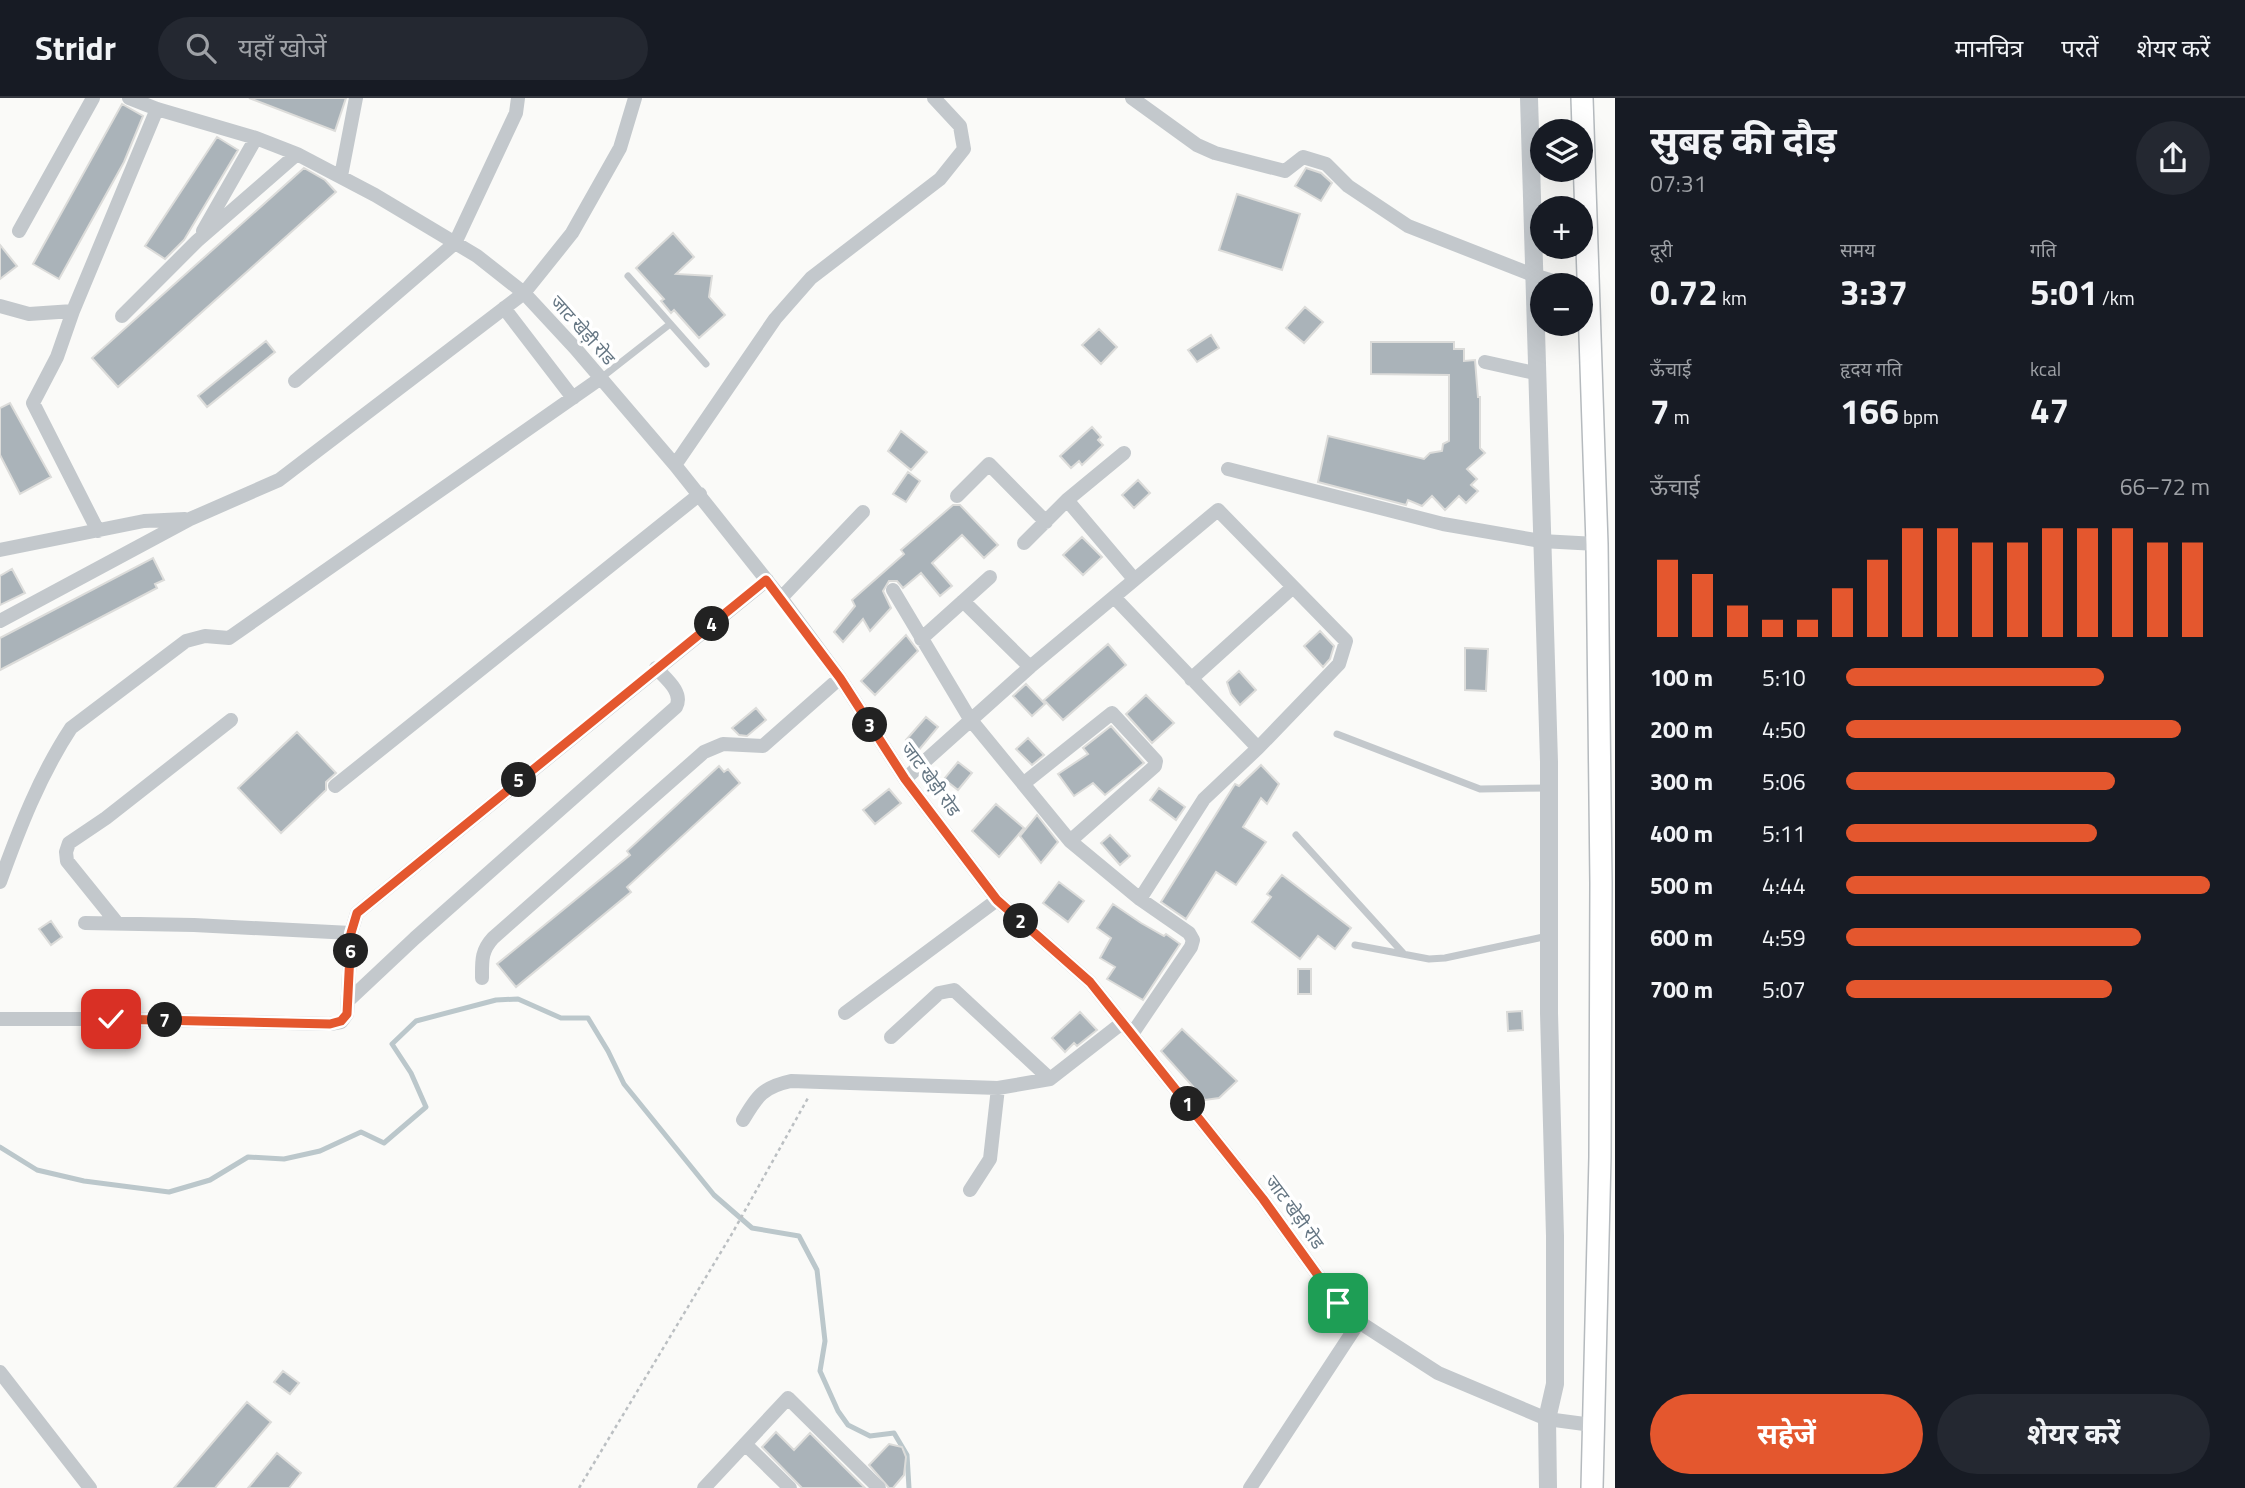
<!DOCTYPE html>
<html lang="hi">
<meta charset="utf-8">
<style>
body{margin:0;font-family:"Titillium Web","Noto Sans Devanagari",sans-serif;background:#242831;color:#f1f3f6;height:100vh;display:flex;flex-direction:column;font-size:26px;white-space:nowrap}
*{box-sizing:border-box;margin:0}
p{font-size:23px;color:#9ea1a6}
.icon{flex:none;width:38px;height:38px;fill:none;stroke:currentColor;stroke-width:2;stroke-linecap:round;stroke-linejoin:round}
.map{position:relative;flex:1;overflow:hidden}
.drawer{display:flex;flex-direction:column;background:#171b24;width:630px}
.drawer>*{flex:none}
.buttons{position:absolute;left:1530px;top:21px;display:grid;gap:14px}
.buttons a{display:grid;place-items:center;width:63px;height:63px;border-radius:50%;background:#171b24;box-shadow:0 7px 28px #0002;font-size:35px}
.pin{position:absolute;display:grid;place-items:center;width:60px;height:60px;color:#fff;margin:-30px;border-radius:14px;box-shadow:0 4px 10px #0006}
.km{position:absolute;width:35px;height:35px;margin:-18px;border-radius:50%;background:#222;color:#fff;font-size:19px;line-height:35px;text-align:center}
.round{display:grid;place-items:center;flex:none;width:74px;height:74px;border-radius:37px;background:#242831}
.headline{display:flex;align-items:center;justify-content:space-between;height:119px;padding:0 35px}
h1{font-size:38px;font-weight:700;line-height:52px}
.metrics{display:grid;grid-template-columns:repeat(3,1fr);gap:10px;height:119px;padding:7px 35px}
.metrics div{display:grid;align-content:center}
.metrics b{font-size:35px;font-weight:700}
.metrics small{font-size:19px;font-weight:400}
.metrics p{font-size:19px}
.chart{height:196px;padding:14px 35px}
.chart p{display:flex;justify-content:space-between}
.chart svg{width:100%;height:126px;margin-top:7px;stroke:#e4572e;stroke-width:6}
.cta{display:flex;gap:14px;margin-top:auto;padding:14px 35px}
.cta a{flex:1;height:80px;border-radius:42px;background:#e4572e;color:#fff;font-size:28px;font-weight:700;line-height:80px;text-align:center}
.cta a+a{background:#242831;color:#f1f3f6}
ul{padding:0 35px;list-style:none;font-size:23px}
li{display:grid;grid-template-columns:112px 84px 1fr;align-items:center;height:52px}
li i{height:18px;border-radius:9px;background:#e4572e}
header{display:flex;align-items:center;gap:42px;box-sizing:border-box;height:98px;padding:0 35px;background:#171b24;border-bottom:2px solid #363941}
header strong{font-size:33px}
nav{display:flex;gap:38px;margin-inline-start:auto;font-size:24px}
.search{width:490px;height:63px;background:#242831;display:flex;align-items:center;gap:18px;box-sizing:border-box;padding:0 24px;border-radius:38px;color:#9ea1a6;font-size:26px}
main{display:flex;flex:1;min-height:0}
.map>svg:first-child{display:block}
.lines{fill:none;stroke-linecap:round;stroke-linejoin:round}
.stream{stroke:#bbc7cb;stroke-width:5}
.building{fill:#aab3b9;stroke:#dcdcda;stroke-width:2}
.primary-casing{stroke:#b5babe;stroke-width:24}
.path{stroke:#bbbfc2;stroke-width:2.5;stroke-dasharray:3.5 3.5;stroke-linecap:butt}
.service{stroke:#c3c8cc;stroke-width:7}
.minor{stroke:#c3c8cc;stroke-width:14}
.tertiary{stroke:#c3c8cc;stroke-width:18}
.primary{stroke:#fff;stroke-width:21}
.route-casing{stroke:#fff;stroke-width:14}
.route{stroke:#e4572e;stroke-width:9}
.labels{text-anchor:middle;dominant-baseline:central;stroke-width:7;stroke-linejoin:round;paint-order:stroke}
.street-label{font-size:18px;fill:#657683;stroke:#fff}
</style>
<header>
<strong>Stridr</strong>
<div class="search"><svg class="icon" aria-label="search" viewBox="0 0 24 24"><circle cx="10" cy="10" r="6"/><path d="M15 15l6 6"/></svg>यहाँ खोजें</div>
<nav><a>मानचित्र</a><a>परतें</a><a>शेयर करें</a></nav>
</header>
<main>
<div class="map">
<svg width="1615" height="1390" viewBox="0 0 1615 1390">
<rect width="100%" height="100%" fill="#fafaf8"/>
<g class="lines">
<path class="stream" d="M0 1049 37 1072 84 1083 169 1094 210 1082 248 1059 284 1061 320 1053 361 1034 384 1045 426 1009 411 975 392 946 416 923 496 902 518 901 561 920H588L608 953 624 986 714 1097 752 1130 799 1138 817 1172 825 1243 820 1273 838 1313 848 1327 870 1338 894 1335 907 1357 909 1390"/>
</g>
<path class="building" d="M249 0H346L335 33Z
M122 6 143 18 124 64 59 181 33 166Z
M217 39 238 52 184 142 165 161 145 148Z
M304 70 325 82 336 94 118 289 92 260Z
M1306 70 1321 75 1332 85 1321 103 1295 88Z
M1237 96 1300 116 1282 172 1219 152Z
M673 135 694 159 676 176 712 178 709 199 725 217 699 240 674 212 671 215 661 203 664 201 636 170Z
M0 147 17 168 0 181Z
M1305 209 1323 224 1304 245 1286 230Z
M1099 231 1117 249 1101 266 1082 247Z
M1211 237 1219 250 1197 264 1188 252Z
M266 243 275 254 207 309 198 298Z
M1371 244H1454V251H1464V263L1475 262 1478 299H1480V350L1485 355 1467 371 1477 381 1471 387 1478 393 1466 405 1459 398 1445 412 1432 398 1422 408 1408 402 1406 407 1318 384 1328 338 1424 361 1430 355 1442 353 1443 346 1449 343V277L1371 276Z
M10 305 51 379 20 396 0 357V310Z
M1092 329 1101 339 1098 342 1103 347 1082 367 1079 363 1071 370 1060 358Z
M901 333 927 354 911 372 888 353Z
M908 374 920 383 906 404 893 396Z
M1138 382 1150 395 1134 410 1122 397Z
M953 407H960L998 447 984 460 962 437 932 465 952 488 940 498 921 475 903 490 897 483H889L883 493 891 510 870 533 863 521 843 544 834 534 855 508 852 502 904 456 901 452Z
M1082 439 1102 459 1083 477 1063 457Z
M153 460 164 482 155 486 157 490 0 572V540Z
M12 471 25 495 0 507V478Z
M1320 533 1334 548 1330 561 1323 569 1304 548Z
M906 537 918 553 875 597 861 583Z
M1108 546 1126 567 1063 622 1044 602Z
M1465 550 1488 551 1486 593 1465 592Z
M1239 573 1256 592 1240 607 1231 596 1227 584Z
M1026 586 1045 606 1032 618 1013 598Z
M1146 597 1174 625 1152 645 1126 616Z
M756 610 766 622 747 638 739 637 732 630Z
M926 619 938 629 918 653 906 642Z
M1111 628 1144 665 1105 697 1093 685 1074 698 1058 676 1088 656 1083 650Z
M297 634 336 675 326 684V692L281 735 238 690Z
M1028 640 1044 657 1032 667 1016 651Z
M958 664 972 675 958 692 944 681Z
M1261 667 1279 686 1267 706 1261 700 1243 729 1266 744 1236 787 1216 774 1186 821 1161 804 1235 686 1239 688Z
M719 668 724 674 728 671 740 685 627 789 631 794 516 889 497 866 630 757 627 753Z
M1159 690 1185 709 1176 722 1150 702Z
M889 691 901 705 875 726 863 712Z
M996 706 1024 730 999 759 972 733Z
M1037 717 1058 744 1041 765 1020 738Z
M1110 737 1130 758 1120 767 1101 745Z
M1282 777 1351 830 1335 851 1318 838 1300 861 1252 824 1271 799 1267 796Z
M1059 784 1084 803 1068 824 1043 805Z
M1113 806 1141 825 1164 838 1166 836 1180 846 1143 902 1107 881 1115 869 1100 860 1111 840 1097 830Z
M51 823 62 839 51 847 39 831Z
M1298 871H1311V896H1298Z
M1522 913 1523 932 1508 933 1507 914Z
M1080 914 1097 932 1077 948 1074 945 1065 954 1052 940Z
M1182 931 1237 983 1219 1000 1205 1002 1161 953Z
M283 1273 299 1285 290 1296 274 1284Z
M247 1304 271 1324 215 1390H174Z
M776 1334 794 1352 810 1335 865 1390H802L762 1349Z
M889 1346 902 1349 906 1359 904 1377 893 1390H889L869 1367Z
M277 1355 301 1375 289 1390H248Z"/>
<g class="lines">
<g class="primary-casing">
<path id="primary" d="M1582 0 1597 446 1601 785 1600 1059 1592 1390"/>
</g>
<path class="path" d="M579 1390 733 1134 808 1000"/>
<path class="service" d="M628 178 706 266
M601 280 670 226
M1337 636 1480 691 1548 690
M1296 737 1404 856
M1355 847 1429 861 1445 860 1548 838"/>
<path class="minor" d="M129 0 157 11 256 40 297 56 375 97 477 158 524 195 575 250 675 367 781 500 840 580 905 681 997 802 1090 884 1263 1101 1338 1205 1359 1224 1438 1275 1547 1321 1592 1327
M1132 0 1197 47 1215 55 1285 73 1303 59 1326 66 1348 88 1408 128 1533 177 1567 187
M341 78 356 0
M19 133 93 0
M203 133 256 40
M0 208 29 216 73 213
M504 210 573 300
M122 218 197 143 297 56
M1485 264 1539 276
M295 283 455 145 516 15 518 0
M675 367 775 221 811 180 940 81 964 51 960 28 934 0
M1228 371 1443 426 1541 443 1597 446
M957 398 989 366 1046 424
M1067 402 1134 481
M98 433 33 305 57 259 73 213 157 11
M1024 445 1067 402 1124 355
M0 452 144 423 185 421
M893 492 970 621 1070 743 1140 801 1189 835 1193 842 1191 849 1132 936
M1114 499 1258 650
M781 500 863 414
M963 503 1030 569
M0 523 190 421 279 382 524 195 572 135 620 50 635 0
M921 541 990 479
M1191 581 1293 489
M905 681 1030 569 1218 412 1346 543 1339 566 1258 650 1204 701 1140 801
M1023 686 1112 615 1156 663 1155 668 1070 743
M335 688 700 396
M0 784C19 731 40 677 71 630L186 543 205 538 229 540 601 280
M85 825 194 827 351 835
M117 825 67 763 66 754 69 745 106 720 231 622
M482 880C482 863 481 853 493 840L704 654 723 646 763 648 840 580
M349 902 415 840 676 609C684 594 665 580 656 570
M845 915 997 802
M0 921H111L330 926 341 924 347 916 351 835 357 815 767 482
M891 939 939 895 954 892 1050 981
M743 1022C757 998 763 989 791 983L998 990 1050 981 1122 925
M970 1092 990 1061 998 990
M0 1274 90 1390
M745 1346 790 1390
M704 1390 788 1300 879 1390
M1250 1390 1359 1224"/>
<path class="tertiary" d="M1529 0 1549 664V915L1555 1138V1286L1547 1321 1548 1390"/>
<use href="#primary" class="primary"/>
</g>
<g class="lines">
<g class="route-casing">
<path id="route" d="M111 921 330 926 341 923 347 916 351 835 357 815 766 482 840 580 905 681 997 802 1090 884 1263 1101 1338 1205"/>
</g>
<use href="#route" class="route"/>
</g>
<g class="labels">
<g class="street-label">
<text transform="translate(583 232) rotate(48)">जाट खेड़ी रोड</text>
<text transform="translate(931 681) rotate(54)">जाट खेड़ी रोड</text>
<text transform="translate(1295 1114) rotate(54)">जाट खेड़ी रोड</text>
</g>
</g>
</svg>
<div class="buttons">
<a><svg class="icon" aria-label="layers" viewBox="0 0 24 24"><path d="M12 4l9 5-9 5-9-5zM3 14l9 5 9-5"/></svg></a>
<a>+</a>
<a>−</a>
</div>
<div class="pin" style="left:1338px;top:1205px;background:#1e9e55"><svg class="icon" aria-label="arrive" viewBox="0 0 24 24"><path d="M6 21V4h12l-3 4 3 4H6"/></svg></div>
<div class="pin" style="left:111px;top:921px;background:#d93025"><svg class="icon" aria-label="check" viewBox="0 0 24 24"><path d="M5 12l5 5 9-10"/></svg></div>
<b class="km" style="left:1188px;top:1006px">1</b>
<b class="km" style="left:1021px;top:823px">2</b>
<b class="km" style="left:870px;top:627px">3</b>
<b class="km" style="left:712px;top:526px">4</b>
<b class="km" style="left:519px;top:682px">5</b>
<b class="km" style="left:351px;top:853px">6</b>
<b class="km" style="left:165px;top:922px">7</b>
</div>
<section class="drawer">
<div class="headline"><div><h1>सुबह की दौड़</h1><p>07:31</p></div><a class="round"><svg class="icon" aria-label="share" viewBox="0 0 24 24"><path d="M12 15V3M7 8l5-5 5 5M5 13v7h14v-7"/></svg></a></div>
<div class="metrics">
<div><p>दूरी</p><b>0.72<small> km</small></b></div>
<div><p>समय</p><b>3:37</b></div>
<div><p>गति</p><b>5:01<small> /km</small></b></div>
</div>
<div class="metrics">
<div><p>ऊँचाई</p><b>7<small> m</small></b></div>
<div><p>हृदय गति</p><b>166<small> bpm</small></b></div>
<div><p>kcal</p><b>47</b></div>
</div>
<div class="chart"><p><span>ऊँचाई</span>66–72 m</p>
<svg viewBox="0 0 160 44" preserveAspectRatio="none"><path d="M5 44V17M15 44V22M25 44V33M35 44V38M45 44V38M55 44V27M65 44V17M75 44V6M85 44V6M95 44V11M105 44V11M115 44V6M125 44V6M135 44V6M145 44V11M155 44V11"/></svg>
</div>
<ul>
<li><b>100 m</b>5:10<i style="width:71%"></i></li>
<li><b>200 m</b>4:50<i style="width:92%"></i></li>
<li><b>300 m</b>5:06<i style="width:74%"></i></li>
<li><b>400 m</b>5:11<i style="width:69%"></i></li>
<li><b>500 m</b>4:44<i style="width:100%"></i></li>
<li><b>600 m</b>4:59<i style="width:81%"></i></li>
<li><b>700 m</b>5:07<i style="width:73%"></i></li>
</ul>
<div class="cta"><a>सहेजें</a><a>शेयर करें</a></div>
</section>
</main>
